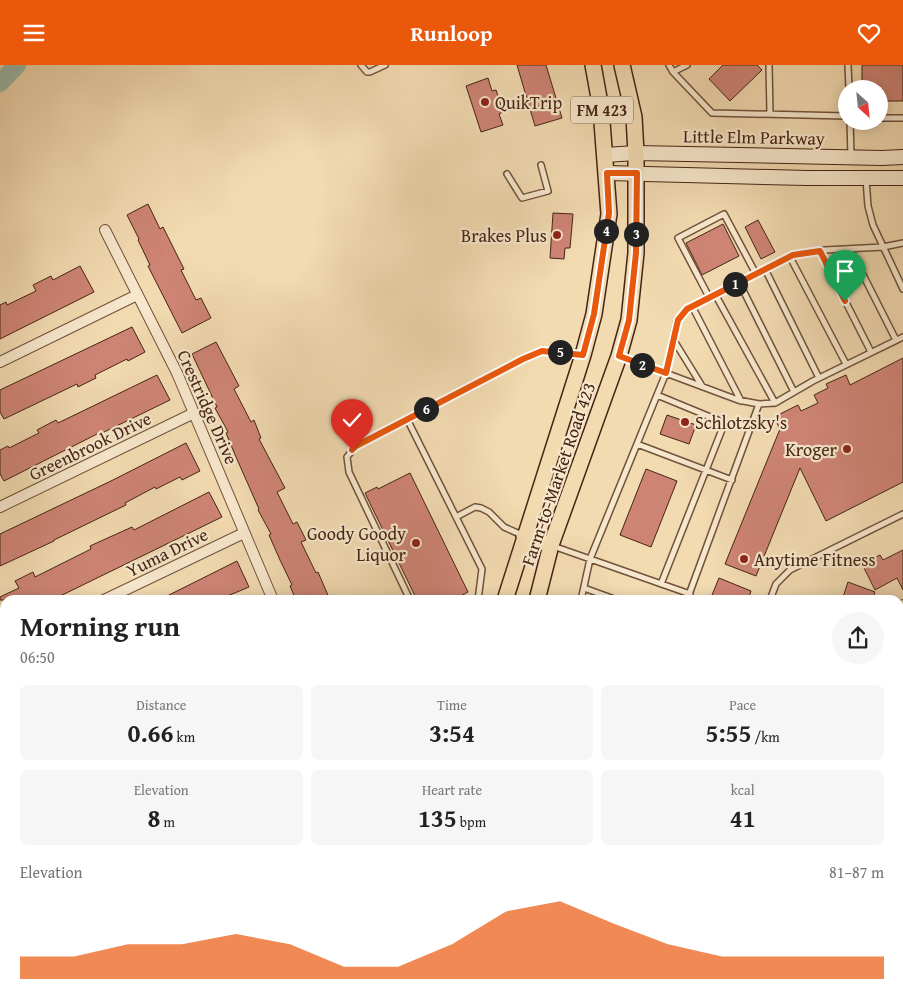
<!DOCTYPE html>
<meta charset="utf-8">
<style>
body{margin:0;font-family:"Gentium Book Plus",serif;background:#f6f6f6;color:#222;height:100vh;display:flex;flex-direction:column;font-size:19px;white-space:nowrap}
*{box-sizing:border-box;margin:0}
p{font-size:16px;color:#767676}
.icon{flex:none;width:28px;height:28px;fill:none;stroke:currentColor;stroke-width:2;stroke-linecap:round;stroke-linejoin:round}
.map{position:relative;flex:1;overflow:hidden}
.panel{position:absolute;left:0px;top:530px;width:904px;height:406px;display:flex;flex-direction:column;background:#fff;border-radius:15px 15px 0 0;box-shadow:0 2px 12px #0003}
.panel>*{flex:none}
.needle{width:32px;rotate:153deg}
.fabs{position:absolute;left:838px;top:15px;display:grid;gap:10px}
.fabs a{display:grid;place-items:center;width:50px;height:50px;border-radius:50%;background:#fff;box-shadow:0 2px 12px #0003;font-size:25px}
.pin{position:absolute;display:grid;place-items:center;width:42px;height:42px;color:#fff;margin:-51px -21px;border-radius:50% 50% 50% 0;rotate:-45deg;box-shadow:0 0 5px #0007}
.pin .icon{rotate:45deg}
.km{position:absolute;width:25px;height:25px;margin:-12px;border-radius:50%;background:#222;color:#fff;font-size:14px;line-height:25px;text-align:center}
.round{display:grid;place-items:center;flex:none;width:52px;height:52px;border-radius:26px;background:#f6f6f6}
.headline{display:flex;align-items:center;justify-content:space-between;height:85px;padding:0 20px}
h1{font-size:28px;font-weight:700;line-height:38px}
.metrics{display:grid;grid-template-columns:repeat(3,1fr);gap:8px;height:85px;padding:5px 20px}
.metrics div{display:grid;align-content:center;border-radius:8px;background:#f6f6f6;text-align:center}
.metrics b{font-size:25px;font-weight:700}
.metrics small{font-size:14px;font-weight:400}
.metrics p{font-size:14px}
.chart{height:140px;padding:10px 20px}
.chart p{display:flex;justify-content:space-between}
.chart svg{width:100%;height:90px;margin-top:5px;fill:#ea580c;opacity:.7}
header{display:flex;justify-content:space-between;align-items:center;height:65px;padding:0 20px;background:#ea580c;color:#fff;font-size:22px;font-weight:700}
.map>svg:first-child{display:block}
.lines{fill:none;stroke-linecap:round;stroke-linejoin:round}
.river{stroke:#9bbbaa;stroke-width:18}
.building{fill:#ce8475;stroke:#452415}
.lane-casing{stroke:#70523c;stroke-width:8}
.street-casing{stroke:#70523c;stroke-width:12}
.secondary-casing{stroke:#452415;stroke-width:16}
.primary-casing{stroke:#452415;stroke-width:18}
.lane{stroke:#f7e7cc;stroke-width:5}
.street{stroke:#f7e7cc;stroke-width:10}
.secondary{stroke:#f7e7cc;stroke-width:14}
.primary{stroke:#f2dab1;stroke-width:15}
.route-casing{stroke:#fff;stroke-width:10}
.route{stroke:#ea580c;stroke-width:6}
.poi-dot{fill:#8f2418;stroke:#f7e7cc;stroke-width:2}
.labels{text-anchor:middle;dominant-baseline:central;stroke-width:4.5;stroke-linejoin:round;paint-order:stroke}
.shield{fill:#f7e7cc;stroke:#7a5e4c;stroke-width:1}
.shield-label{font-size:16px;font-weight:bold;fill:#452415}
.poi-label{font-size:18px;fill:#452415;stroke:#f7e7cc;text-anchor:start}
.street-label{font-size:18px;fill:#452415;stroke:#f7e7cc}
</style>
<header><svg class="icon" aria-label="menu" viewBox="0 0 24 24"><path d="M4 6h16M4 12h16M4 18h16"/></svg>Runloop<svg class="icon" aria-label="heart" viewBox="0 0 24 24"><path d="M12 20l-8-8c-3-5 5-10 8-4 3-6 11-1 8 4z"/></svg></header>
<div class="map">
<svg width="903" height="936" viewBox="0 0 903 936">
<rect width="100%" height="100%" fill="#f2dab1"/>
<filter id="stains"><feTurbulence type="fractalNoise" baseFrequency=".004" numOctaves="4"/><feColorMatrix values="0 0 0 0 .2 0 0 0 0 .09 0 0 0 0 .02 0 0 0 .5 -.17"/></filter>
<radialGradient id="worn" r=".72"><stop offset=".6" stop-color="#630" stop-opacity="0"/><stop offset="1" stop-color="#630" stop-opacity=".3"/></radialGradient>
<g class="lines">
<path class="river" d="M0 18 17 0"/>
</g>
<path class="building" d="M517 0H546L562 53 535 61Z
M723 0H757L762 5 730 36 709 14Z
M862 0H903V36H879V24H862Z
M488 13 492 26 496 25 503 47 499 49 503 60 481 67 466 21Z
M148 139 160 164 163 162 184 204 181 205 196 235 201 233 211 253 182 268 148 201 150 200 138 175 139 174 127 150Z
M553 148 573 149 570 183H565L564 194 550 193Z
M758 155 775 187 761 194 745 162Z
M723 159 739 191 702 210 686 178Z
M80 201 94 227 0 274V240L6 237 7 240 36 226 33 220 51 211 53 215Z
M132 262 145 287 128 296 127 294 95 310 96 313 78 322 77 319 4 354 0 347V325Z
M216 277 239 321 234 324 251 357 254 355 261 373 259 374 285 423 277 427 293 459 297 457 306 475 301 477 316 508 318 507 330 535H296L290 521 292 520 280 495 269 470 271 469 258 445 259 444 236 392 226 368 228 367 215 343 217 342 192 289Z
M903 293V417L826 456 800 403 756 511 725 499 780 364 777 358 781 356 778 350 798 340 801 346 818 338 814 330 828 323 826 319 846 310 850 320Z
M157 310 170 335 102 368 101 367 4 416 0 409V385L8 381 9 383 39 368 37 365 56 355 58 358Z
M667 350 696 360 689 379 660 369Z
M186 378 200 406 182 415 180 412 156 424 155 422 125 438 126 440 54 475V476L0 501V469L113 415Z
M646 404 677 416 651 482 620 470Z
M410 408 468 527 453 535H417L365 428 377 422 378 424Z
M209 427 222 452 52 535H0V532L19 523 15 516 33 507 35 512 91 484 90 481 132 462 134 465Z
M903 485V525L897 513 875 525 862 499 880 490 883 495Z
M237 496 249 522 218 535H159Z
M719 513 751 526 748 535H710Z
M848 517 875 527 872 535H842Z"/>
<g class="lines">
<g class="lane-casing">
<path id="lane" d="M361 0 367 7H370L385 0
M669 0 673 7 712 48 846 51
M769 0 770 48
M848 0 849 24
M673 7 687 0
M879 53H903
M850 56 851 91
M507 109 522 133 548 126 541 100
M866 114 868 141 873 160 903 224
M850 184 896 275
M820 186 871 287
M790 192 846 299
M765 204 819 313
M739 217 794 327
M715 229 775 338
M709 232 678 173 724 149 756 209
M692 241 741 336
M673 274 702 321
M620 291 738 335 759 339 775 338 813 316 903 272
M657 330 720 356 723 362 661 519
M407 354 482 504 478 535
M637 379 732 415
M456 452 475 442 481 443 489 447 504 462 522 470
M553 481 690 529
M584 523 617 535
M410 535 349 407 347 392 356 381 523 294 542 286 580 289
M581 535 590 494 666 308 677 255 687 244 793 190 825 185 883 182 903 178
M687 535 759 339
M770 535 776 519 790 505 903 449
M521 931 523 936"/>
</g>
<g class="street-casing">
<path id="street" d="M105 165 177 308 273 535
M0 297 137 230
M0 442 194 348
M104 535 244 468
M899 542 903 540
M0 585 5 582
M899 653 903 663
M899 686 903 684
M0 729 5 726
M899 832 903 830
M0 877 5 874
M300 931 302 936
M706 931 709 936
M852 931 854 936
M162 936 172 931
M375 936 385 931"/>
</g>
<g class="secondary-casing">
<path id="secondary" d="M605 90 636 88 882 93 903 92
M607 108 807 113H903"/>
</g>
<g class="primary-casing">
<path id="primary" d="M524 471 551 480
M505 535 583 290 594 249 609 149 601 44 593 0
M537 535 551 480 619 291 629 255 636 188V88L634 52 622 0
M570 931 572 936
M605 931 607 936"/>
</g>
<use href="#lane" class="lane"/>
<use href="#street" class="street"/>
<use href="#secondary" class="secondary"/>
<use href="#primary" class="primary"/>
</g>
<g class="lines">
<g class="route-casing">
<path id="route" d="M352 385 356 381 523 294 542 286 583 290 594 249 609 148 607 108H637L636 188 629 255 619 291 666 308 678 255 687 244 793 190 820 186 845 236"/>
</g>
<use href="#route" class="route"/>
</g>
<g class="poi-dot">
<circle cx="485" cy="37" r="5"/>
<circle cx="557" cy="170" r="5"/>
<circle cx="685" cy="357" r="5"/>
<circle cx="847" cy="384" r="5"/>
<circle cx="416" cy="478" r="5"/>
<circle cx="744" cy="494" r="5"/>
</g>
<g class="labels">
<rect class="shield" x="571" y="31.5" width="62" height="27" rx="4"/>
<g class="shield-label">
<text x="602" y="45">FM 423</text>
</g>
<g class="poi-label">
<text x="495" y="37">QuikTrip</text>
<text x="547" y="170" text-anchor="end">Brakes Plus</text>
<text x="695" y="357">Schlotzsky's</text>
<text x="837" y="384" text-anchor="end">Kroger</text>
<text x="406" y="468" text-anchor="end">Goody Goody<tspan x="406" dy="21">Liquor</tspan></text>
<text x="754" y="494">Anytime Fitness</text>
</g>
<g class="street-label">
<text transform="translate(754 72) rotate(1)">Little Elm Parkway</text>
<text transform="translate(208 342) rotate(66)">Crestridge Drive</text>
<text transform="translate(90 381) rotate(-26)">Greenbrook Drive</text>
<text transform="translate(558 409) rotate(-71)">Farm-to-Market Road 423</text>
<text transform="translate(167 487) rotate(-26)">Yuma Drive</text>
</g>
</g>
<rect width="100%" height="100%" filter="url(#stains)"/>
<rect width="100%" height="100%" fill="url(#worn)"/>
</svg>
<div class="fabs">
<a><svg class="needle" viewBox="-14 -14 28 28"><path d="M0-13l5 13h-10z" fill="#e53935"/><path d="M0 13l5-13h-10z" fill="#767676"/></svg></a>
</div>
<div class="pin" style="left:845px;top:236px;background:#1e9e55"><svg class="icon" aria-label="arrive" viewBox="0 0 24 24"><path d="M6 21V4h12l-3 4 3 4H6"/></svg></div>
<div class="pin" style="left:352px;top:385px;background:#d93025"><svg class="icon" aria-label="check" viewBox="0 0 24 24"><path d="M5 12l5 5 9-10"/></svg></div>
<b class="km" style="left:735px;top:219px">1</b>
<b class="km" style="left:642px;top:300px">2</b>
<b class="km" style="left:636px;top:169px">3</b>
<b class="km" style="left:606px;top:166px">4</b>
<b class="km" style="left:560px;top:287px">5</b>
<b class="km" style="left:426px;top:344px">6</b>
<section class="panel">
<div class="headline"><div><h1>Morning run</h1><p>06:50</p></div><a class="round"><svg class="icon" aria-label="share" viewBox="0 0 24 24"><path d="M12 15V3M7 8l5-5 5 5M5 13v7h14v-7"/></svg></a></div>
<div class="metrics">
<div><p>Distance</p><b>0.66<small> km</small></b></div>
<div><p>Time</p><b>3:54</b></div>
<div><p>Pace</p><b>5:55<small> /km</small></b></div>
</div>
<div class="metrics">
<div><p>Elevation</p><b>8<small> m</small></b></div>
<div><p>Heart rate</p><b>135<small> bpm</small></b></div>
<div><p>kcal</p><b>41</b></div>
</div>
<div class="chart"><p><span>Elevation</span>81–87 m</p>
<svg viewBox="0 0 160 44" preserveAspectRatio="none"><path d="M0 44V33L10 33L20 27L30 27L40 22L50 27L60 38L70 38L80 27L90 11L100 6L110 17L120 27L130 33L140 33L150 33L160 33V44z"/></svg>
</div>
</section>
</div>
